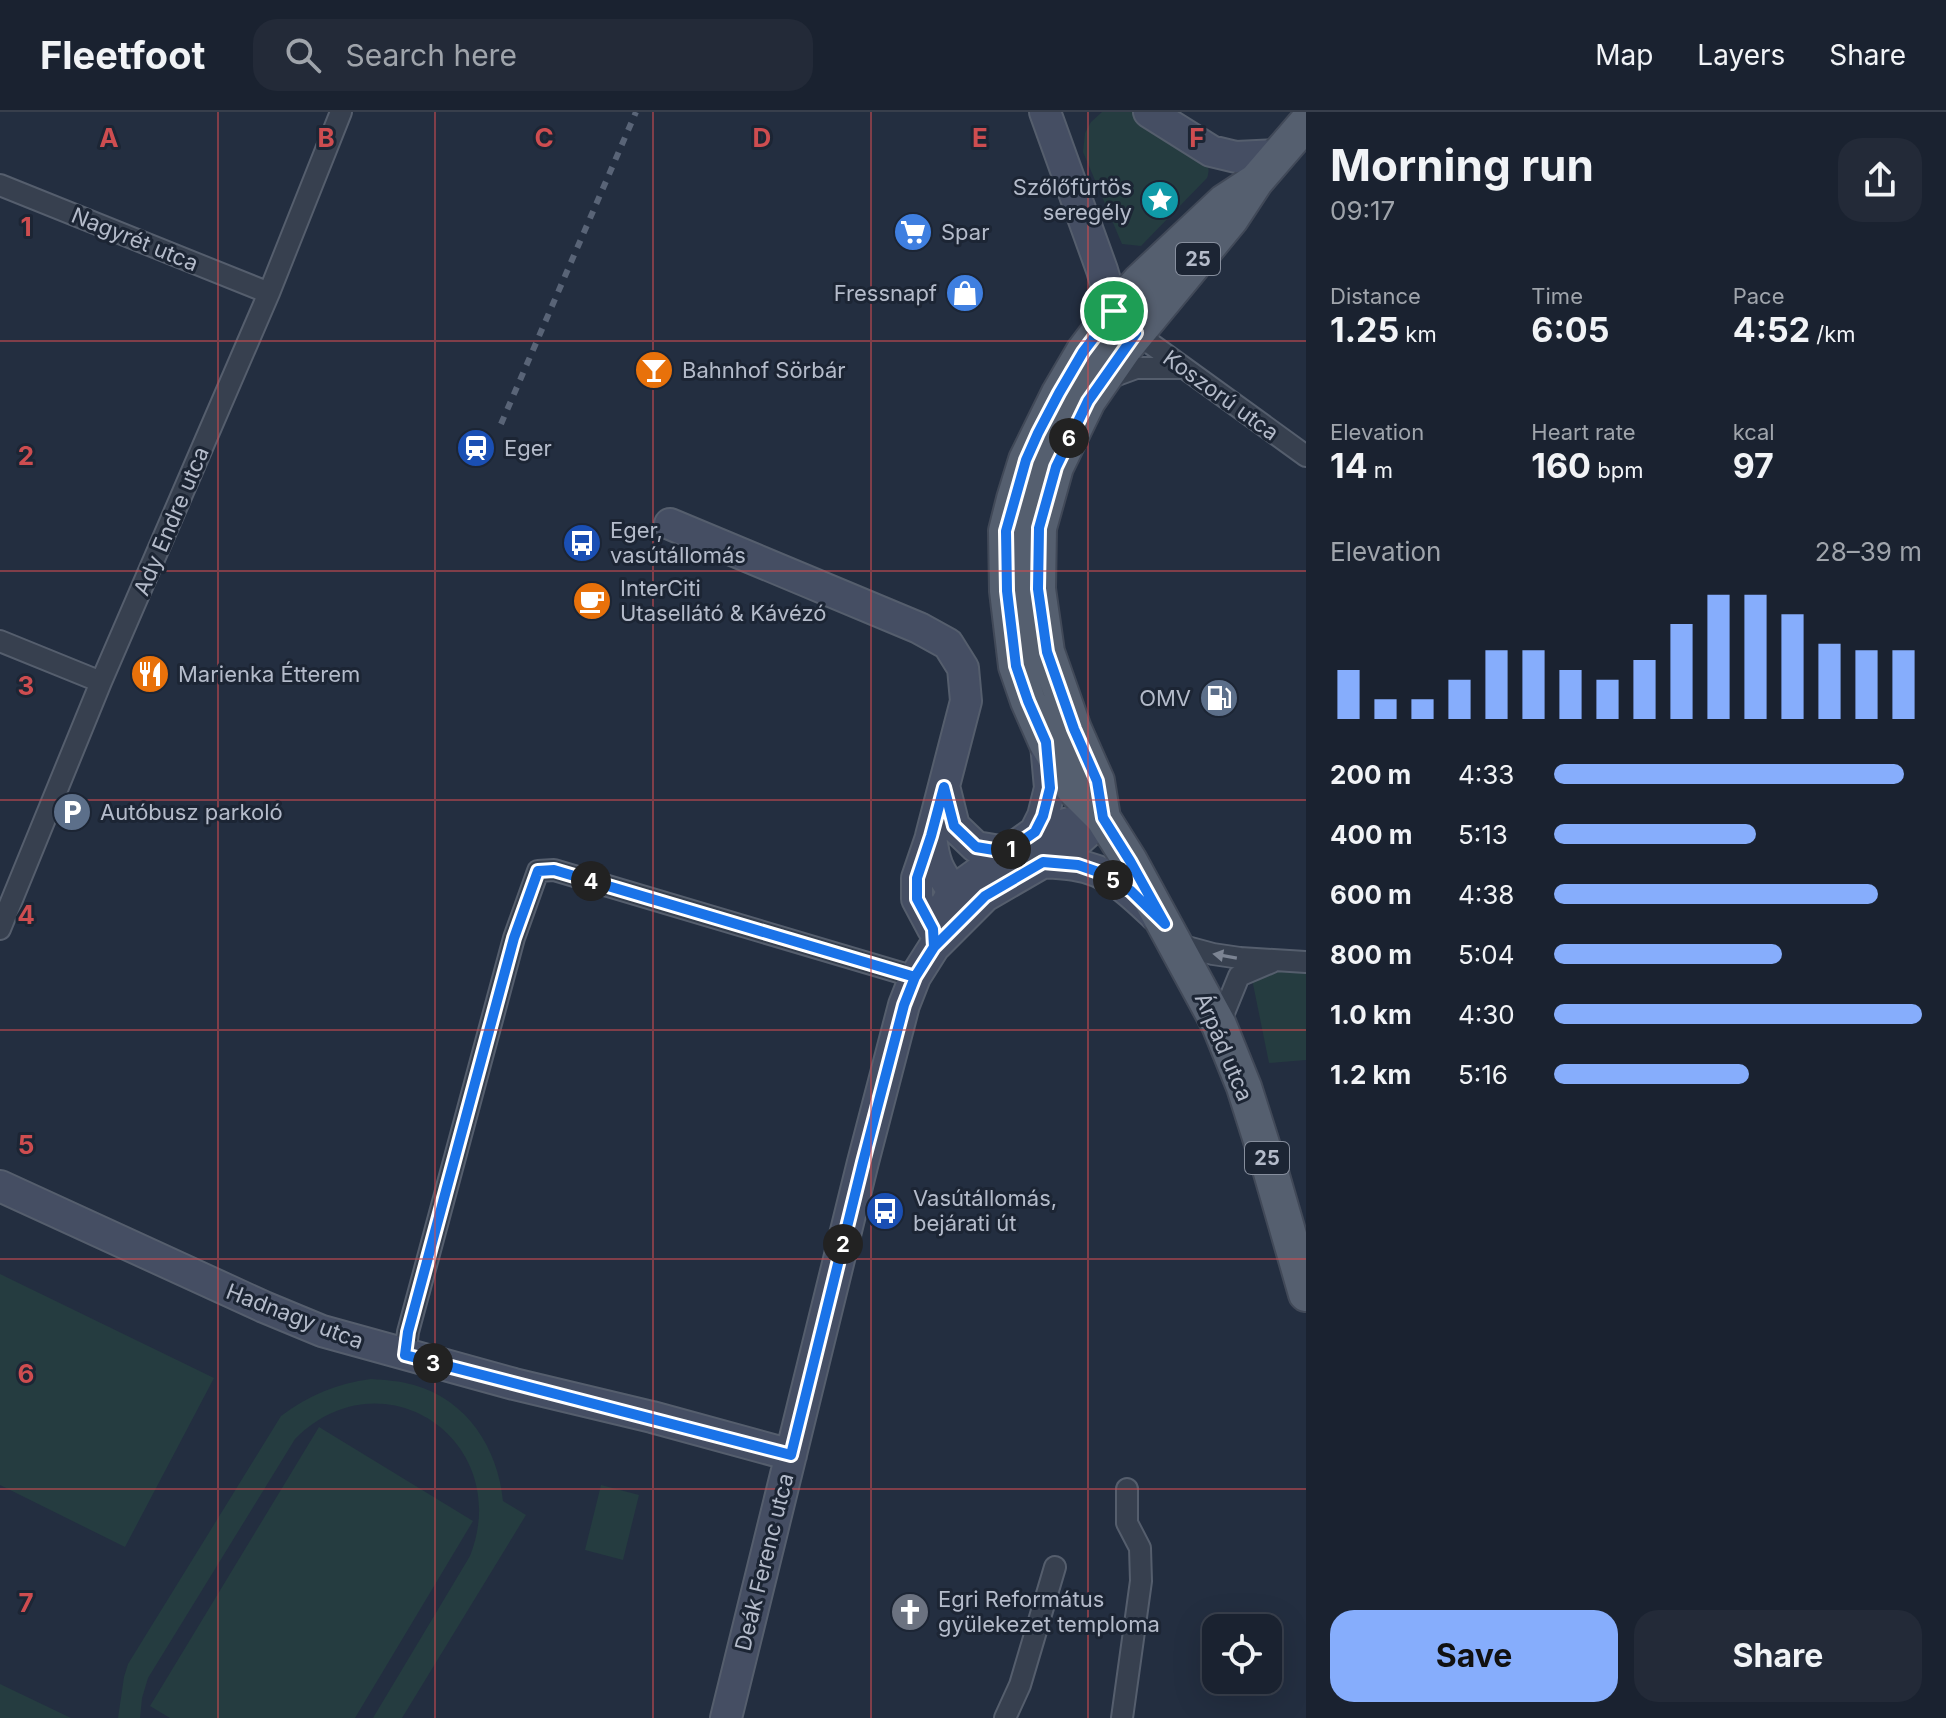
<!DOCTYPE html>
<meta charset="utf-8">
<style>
body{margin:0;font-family:Inter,sans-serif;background:#232a38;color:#f1f3f6;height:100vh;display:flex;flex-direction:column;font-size:30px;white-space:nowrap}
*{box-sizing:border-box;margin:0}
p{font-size:26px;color:#9fa4ab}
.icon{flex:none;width:44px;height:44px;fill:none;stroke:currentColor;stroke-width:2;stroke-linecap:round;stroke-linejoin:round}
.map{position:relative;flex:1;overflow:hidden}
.drawer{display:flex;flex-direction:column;background:#1a2230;width:640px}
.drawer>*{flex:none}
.tools{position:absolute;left:1202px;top:1502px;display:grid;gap:16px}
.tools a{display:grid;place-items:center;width:80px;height:80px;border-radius:16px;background:#1a2230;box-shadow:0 8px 32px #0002,0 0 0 2px #383f4c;font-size:40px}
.pin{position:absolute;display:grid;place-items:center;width:68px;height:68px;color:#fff;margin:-34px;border:4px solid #fff;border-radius:50%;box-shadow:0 2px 8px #0007}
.km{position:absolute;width:40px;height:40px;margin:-20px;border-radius:50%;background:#222;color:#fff;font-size:22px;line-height:40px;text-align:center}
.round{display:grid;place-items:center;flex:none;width:84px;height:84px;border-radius:24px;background:#232a38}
.headline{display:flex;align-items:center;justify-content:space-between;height:136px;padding:0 24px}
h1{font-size:44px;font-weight:700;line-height:60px}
.stats{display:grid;grid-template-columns:repeat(3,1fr);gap:12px;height:136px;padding:8px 24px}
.stats div{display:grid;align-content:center}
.stats b{font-size:34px;font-weight:700}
.stats small{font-size:22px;font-weight:400}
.stats p{font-size:22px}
.chart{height:224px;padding:16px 24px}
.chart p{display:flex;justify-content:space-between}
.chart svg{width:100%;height:144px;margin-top:8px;stroke:#86adfc;stroke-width:6}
.cta{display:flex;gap:16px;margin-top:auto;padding:16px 24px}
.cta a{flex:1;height:92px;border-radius:24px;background:#86adfc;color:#111;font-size:32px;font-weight:700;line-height:92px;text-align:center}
.cta a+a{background:#232a38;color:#f1f3f6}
ul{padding:0 24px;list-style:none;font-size:26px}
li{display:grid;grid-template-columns:128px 96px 1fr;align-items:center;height:60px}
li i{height:20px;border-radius:10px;background:#86adfc}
header{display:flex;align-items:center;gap:48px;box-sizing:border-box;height:112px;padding:0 40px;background:#1a2230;border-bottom:2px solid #383f4c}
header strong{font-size:38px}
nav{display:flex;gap:44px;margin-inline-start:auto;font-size:28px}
.search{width:560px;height:72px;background:#232a38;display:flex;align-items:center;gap:20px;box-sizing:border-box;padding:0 28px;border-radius:24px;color:#9fa4ab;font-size:30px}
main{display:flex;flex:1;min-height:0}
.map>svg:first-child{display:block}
.green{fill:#253c40}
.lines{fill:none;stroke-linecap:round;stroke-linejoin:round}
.street-casing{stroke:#555e6d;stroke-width:24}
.secondary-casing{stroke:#555e6d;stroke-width:34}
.primary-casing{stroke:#414958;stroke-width:38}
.street{stroke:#37404f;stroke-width:20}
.secondary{stroke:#454e63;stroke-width:30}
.primary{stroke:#555f6f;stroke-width:34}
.rail{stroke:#596477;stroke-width:6;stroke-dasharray:8 8;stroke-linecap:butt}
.oneway{fill:#7c8493}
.route-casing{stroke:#fff;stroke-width:16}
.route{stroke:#1a73e8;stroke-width:10}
.grid{fill:none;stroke:#ce4d50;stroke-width:2;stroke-opacity:0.55}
.labels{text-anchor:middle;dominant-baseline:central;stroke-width:6;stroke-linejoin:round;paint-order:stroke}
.shield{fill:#1c2534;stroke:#868e9d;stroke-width:2}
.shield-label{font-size:20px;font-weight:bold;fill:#b4bbca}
.poi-label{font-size:22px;fill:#b4bbca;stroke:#1c2534;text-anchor:start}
.street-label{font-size:22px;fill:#b4bbca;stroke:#1c2534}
.grid-label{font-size:26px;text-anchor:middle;font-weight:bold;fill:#ce4d50;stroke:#1c2534;stroke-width:6;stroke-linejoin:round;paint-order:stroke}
</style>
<header>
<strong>Fleetfoot</strong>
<div class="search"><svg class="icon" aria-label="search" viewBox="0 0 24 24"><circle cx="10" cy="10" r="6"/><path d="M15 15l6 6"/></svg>Search here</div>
<nav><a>Map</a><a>Layers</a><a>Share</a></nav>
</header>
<main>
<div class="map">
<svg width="1306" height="1606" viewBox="0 0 1306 1606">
<rect width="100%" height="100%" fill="#232e40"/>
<path class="green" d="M1102 0H1132L1202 46C1209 53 1210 57 1207 66L1141 134 1122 132 1083 40 1085 21 1091 10Z
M1281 855 1306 857V948L1269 951 1252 867Z
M0 1162 214 1266 125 1435 0 1373Z
M371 1267C386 1268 400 1269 414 1273 467 1288 498 1336 503 1389L526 1403 402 1606H373L470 1444C515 1329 383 1239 295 1327L148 1566 142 1586 140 1606H118L124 1565 128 1552 281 1304C308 1284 337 1271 371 1267Z
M319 1315 473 1409 355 1606H170L150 1594Z
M601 1373 639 1383 623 1448 585 1438Z
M0 1572 71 1606H0Z"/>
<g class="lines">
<g class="street-casing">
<path id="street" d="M0 73 269 181
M1136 221 1306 344
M1106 270 1117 263 1136 256H1183
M0 529 101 570
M0 817 101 570 269 181 341 0
M1176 832 1213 842 1240 846 1306 850
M1219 913 1239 864 1272 850
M405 1243 408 1220 514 826 538 759 554 758 915 865
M1005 1606 1020 1573 1055 1455
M1122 1606 1141 1469 1140 1436 1127 1411V1377"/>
</g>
<g class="secondary-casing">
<path id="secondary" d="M1045 0 1102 158 1114 199 1127 213
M1149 0 1211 39 1236 45 1278 43
M670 412 919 516 948 532 963 556 966 589 931 724C934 751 938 758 953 779
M945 678 954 714 976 735 1006 740
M1035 720 1043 704 1050 676 1046 632
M931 725 917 766V787L933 817
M1043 750C1053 751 1064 751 1075 753 1108 757 1133 782 1156 804
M944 796 953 779 1035 720 1085 707 1103 706
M0 1074 264 1195 322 1219 514 1272 652 1305 791 1343
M726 1606 863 1050 904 893 915 865 934 835 985 784 1073 733 1103 706"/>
</g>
<g class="primary-casing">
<path id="primary" d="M1256 69 1224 90 1140 169 1114 199 1083 240 1059 281 1026 348 1014 387 1006 419 1007 479 1016 554 1028 589 1046 630 1073 676 1103 706 1130 749 1219 913 1244 975 1270 1057 1306 1182
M1103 706 1097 669 1074 617 1047 540 1038 477 1039 416 1056 355 1088 289 1124 237 1231 107 1256 69 1306 11"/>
</g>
<use href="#street" class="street"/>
<use href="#secondary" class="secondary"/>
<use href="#primary" class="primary"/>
<path class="rail" d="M501 312 636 0"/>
</g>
<defs><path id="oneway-solid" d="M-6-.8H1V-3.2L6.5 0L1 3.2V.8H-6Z" transform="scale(2)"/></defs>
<use class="oneway" href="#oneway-solid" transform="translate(1225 844) rotate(-170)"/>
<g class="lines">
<g class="route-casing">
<path id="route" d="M1114 199 1083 240 1059 281 1038 321 1026 348 1006 419 1007 479 1016 554 1028 589 1046 630 1050 676 1043 704 1035 720 1006 740 976 735 954 714 944 675 931 724 917 766V787L933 817 934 835 915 865 904 893 863 1050 791 1343 405 1243 408 1220 514 826 538 759 554 758 915 865 934 835 985 784 1043 750 1078 753 1104 762 1131 779 1165 812 1130 749 1103 706 1097 669 1074 617 1047 540 1038 477 1039 416 1056 355 1088 289 1136 221 1114 199"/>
</g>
<use href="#route" class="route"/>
</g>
<path class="grid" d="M218 0V1606M435 0V1606M653 0V1606M871 0V1606M1088 0V1606M0 229H1306M0 459H1306M0 688H1306M0 918H1306M0 1147H1306M0 1377H1306"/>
<defs>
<g id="sight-disc" transform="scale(2)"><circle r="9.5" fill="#0f9aa8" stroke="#1c2534"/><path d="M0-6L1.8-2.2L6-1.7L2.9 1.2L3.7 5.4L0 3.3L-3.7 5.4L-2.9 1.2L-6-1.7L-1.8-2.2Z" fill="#fff"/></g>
<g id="supermarket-disc" transform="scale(2)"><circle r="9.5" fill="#3f7fe0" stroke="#1c2534"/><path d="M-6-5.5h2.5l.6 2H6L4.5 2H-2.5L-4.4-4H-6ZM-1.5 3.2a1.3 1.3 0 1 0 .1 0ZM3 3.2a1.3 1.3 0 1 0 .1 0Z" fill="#fff"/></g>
<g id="shop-disc" transform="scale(2)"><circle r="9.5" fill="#3f7fe0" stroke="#1c2534"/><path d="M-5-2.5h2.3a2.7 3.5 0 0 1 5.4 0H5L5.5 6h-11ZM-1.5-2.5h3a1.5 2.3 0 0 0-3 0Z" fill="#fff"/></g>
<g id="bar-disc" transform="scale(2)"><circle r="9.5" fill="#e8710a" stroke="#1c2534"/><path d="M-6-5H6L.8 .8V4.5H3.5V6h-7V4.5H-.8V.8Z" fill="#fff"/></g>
<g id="station-disc" transform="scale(2)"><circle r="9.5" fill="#1a4fb4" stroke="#1c2534"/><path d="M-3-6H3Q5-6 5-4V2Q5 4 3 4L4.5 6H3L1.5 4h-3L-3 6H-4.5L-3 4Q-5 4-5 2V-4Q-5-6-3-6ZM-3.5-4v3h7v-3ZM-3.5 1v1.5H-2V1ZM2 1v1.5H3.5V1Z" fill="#fff"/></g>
<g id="bus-disc" transform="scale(2)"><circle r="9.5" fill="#1a4fb4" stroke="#1c2534"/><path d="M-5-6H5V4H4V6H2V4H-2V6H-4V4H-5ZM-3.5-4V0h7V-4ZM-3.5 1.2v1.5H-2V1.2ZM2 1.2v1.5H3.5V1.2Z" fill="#fff"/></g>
<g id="cafe-disc" transform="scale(2)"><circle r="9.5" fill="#e8710a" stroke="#1c2534"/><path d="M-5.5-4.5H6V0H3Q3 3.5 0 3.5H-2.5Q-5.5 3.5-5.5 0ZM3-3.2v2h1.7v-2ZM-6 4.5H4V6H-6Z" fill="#fff"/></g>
<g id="restaurant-disc" transform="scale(2)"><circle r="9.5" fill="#e8710a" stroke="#1c2534"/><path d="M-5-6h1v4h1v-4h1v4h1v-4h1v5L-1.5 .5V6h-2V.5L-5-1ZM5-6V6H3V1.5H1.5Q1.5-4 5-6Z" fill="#fff"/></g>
<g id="fuel-disc" transform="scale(2)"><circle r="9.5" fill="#5c6f8a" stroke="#1c2534"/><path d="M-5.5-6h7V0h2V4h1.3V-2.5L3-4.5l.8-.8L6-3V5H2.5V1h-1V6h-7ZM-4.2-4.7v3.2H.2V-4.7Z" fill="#fff"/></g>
<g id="parking-disc" transform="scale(2)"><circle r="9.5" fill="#5c6f8a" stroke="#1c2534"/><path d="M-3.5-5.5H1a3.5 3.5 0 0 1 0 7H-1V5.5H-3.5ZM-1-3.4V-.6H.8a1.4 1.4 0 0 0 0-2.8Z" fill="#fff"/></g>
<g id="church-disc" transform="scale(2)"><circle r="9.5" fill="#6b7280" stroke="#1c2534"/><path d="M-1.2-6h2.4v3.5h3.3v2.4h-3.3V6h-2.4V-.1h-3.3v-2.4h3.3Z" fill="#fff"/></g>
</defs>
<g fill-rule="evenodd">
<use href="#sight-disc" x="1160" y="88"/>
<use href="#supermarket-disc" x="913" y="120"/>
<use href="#shop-disc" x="965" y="181"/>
<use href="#bar-disc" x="654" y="258"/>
<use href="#station-disc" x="476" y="336"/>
<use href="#bus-disc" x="582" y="431"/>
<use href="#cafe-disc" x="592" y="489"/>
<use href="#restaurant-disc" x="150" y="562"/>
<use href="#fuel-disc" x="1219" y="586"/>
<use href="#parking-disc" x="72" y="700"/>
<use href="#bus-disc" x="885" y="1099"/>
<use href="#church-disc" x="910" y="1500"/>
</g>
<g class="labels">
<g class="shield">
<rect x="1176" y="131" width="44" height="32" rx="6"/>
<rect x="1245" y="1030" width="44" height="32" rx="6"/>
</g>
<g class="shield-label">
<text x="1198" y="147">25</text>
<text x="1267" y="1046">25</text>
</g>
<g class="poi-label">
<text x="1132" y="75" text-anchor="end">Szőlőfürtös<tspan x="1132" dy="25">seregély</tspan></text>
<text x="941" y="120">Spar</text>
<text x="937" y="181" text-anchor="end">Fressnapf</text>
<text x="682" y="258">Bahnhof Sörbár</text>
<text x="504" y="336">Eger</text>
<text x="610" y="418">Eger,<tspan x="610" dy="25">vasútállomás</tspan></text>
<text x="620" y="476">InterCiti<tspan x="620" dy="25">Utasellátó &amp; Kávézó</tspan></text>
<text x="178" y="562">Marienka Étterem</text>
<text x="1191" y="586" text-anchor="end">OMV</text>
<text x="100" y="700">Autóbusz parkoló</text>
<text x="913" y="1086">Vasútállomás,<tspan x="913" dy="25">bejárati út</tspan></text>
<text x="938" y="1487">Egri Református<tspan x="938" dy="25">gyülekezet temploma</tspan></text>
</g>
<g class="street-label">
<text transform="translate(135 127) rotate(22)">Nagyrét utca</text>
<text transform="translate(1221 283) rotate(36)">Koszorú utca</text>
<text transform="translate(171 409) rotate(-67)">Ady Endre utca</text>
<text transform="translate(1224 935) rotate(67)">Árpád utca</text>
<text transform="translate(295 1204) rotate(21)">Hadnagy utca</text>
<text transform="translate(764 1450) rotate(-76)">Deák Ferenc utca</text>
</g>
</g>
<g class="grid-label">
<text x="109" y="35">A</text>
<text x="326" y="35">B</text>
<text x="544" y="35">C</text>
<text x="762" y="35">D</text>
<text x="980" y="35">E</text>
<text x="1197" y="35">F</text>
<text x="26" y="124">1</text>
<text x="26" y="353">2</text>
<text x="26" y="583">3</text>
<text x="26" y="812">4</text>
<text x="26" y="1042">5</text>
<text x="26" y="1271">6</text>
<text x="26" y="1500">7</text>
</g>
</svg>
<div class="tools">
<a><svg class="icon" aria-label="locate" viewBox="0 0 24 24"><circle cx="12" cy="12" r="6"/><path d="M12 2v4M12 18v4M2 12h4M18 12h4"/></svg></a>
</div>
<div class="pin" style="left:1114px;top:199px;background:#1e9e55"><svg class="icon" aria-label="arrive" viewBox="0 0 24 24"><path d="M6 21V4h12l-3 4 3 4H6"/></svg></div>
<b class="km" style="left:1011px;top:737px">1</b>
<b class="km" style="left:843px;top:1132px">2</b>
<b class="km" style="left:433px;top:1251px">3</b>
<b class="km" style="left:591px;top:769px">4</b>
<b class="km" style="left:1113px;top:768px">5</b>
<b class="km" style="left:1069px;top:326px">6</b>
</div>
<section class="drawer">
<div class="headline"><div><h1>Morning run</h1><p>09:17</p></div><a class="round"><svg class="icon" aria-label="share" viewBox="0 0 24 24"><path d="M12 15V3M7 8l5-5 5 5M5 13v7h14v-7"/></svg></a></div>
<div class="stats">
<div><p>Distance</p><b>1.25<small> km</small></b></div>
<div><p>Time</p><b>6:05</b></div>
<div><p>Pace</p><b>4:52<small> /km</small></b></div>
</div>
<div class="stats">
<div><p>Elevation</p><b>14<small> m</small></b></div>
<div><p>Heart rate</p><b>160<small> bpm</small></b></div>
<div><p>kcal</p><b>97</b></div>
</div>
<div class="chart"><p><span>Elevation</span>28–39 m</p>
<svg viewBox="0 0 160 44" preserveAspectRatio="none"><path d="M5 44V29M15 44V38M25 44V38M35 44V32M45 44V23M55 44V23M65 44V29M75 44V32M85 44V26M95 44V15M105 44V6M115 44V6M125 44V12M135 44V21M145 44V23M155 44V23"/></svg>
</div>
<ul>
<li><b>200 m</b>4:33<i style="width:95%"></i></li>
<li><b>400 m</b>5:13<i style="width:55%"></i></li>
<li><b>600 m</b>4:38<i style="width:88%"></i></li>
<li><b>800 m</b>5:04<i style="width:62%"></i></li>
<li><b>1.0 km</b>4:30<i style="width:100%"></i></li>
<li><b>1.2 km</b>5:16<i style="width:53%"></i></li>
</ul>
<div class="cta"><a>Save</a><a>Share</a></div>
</section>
</main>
